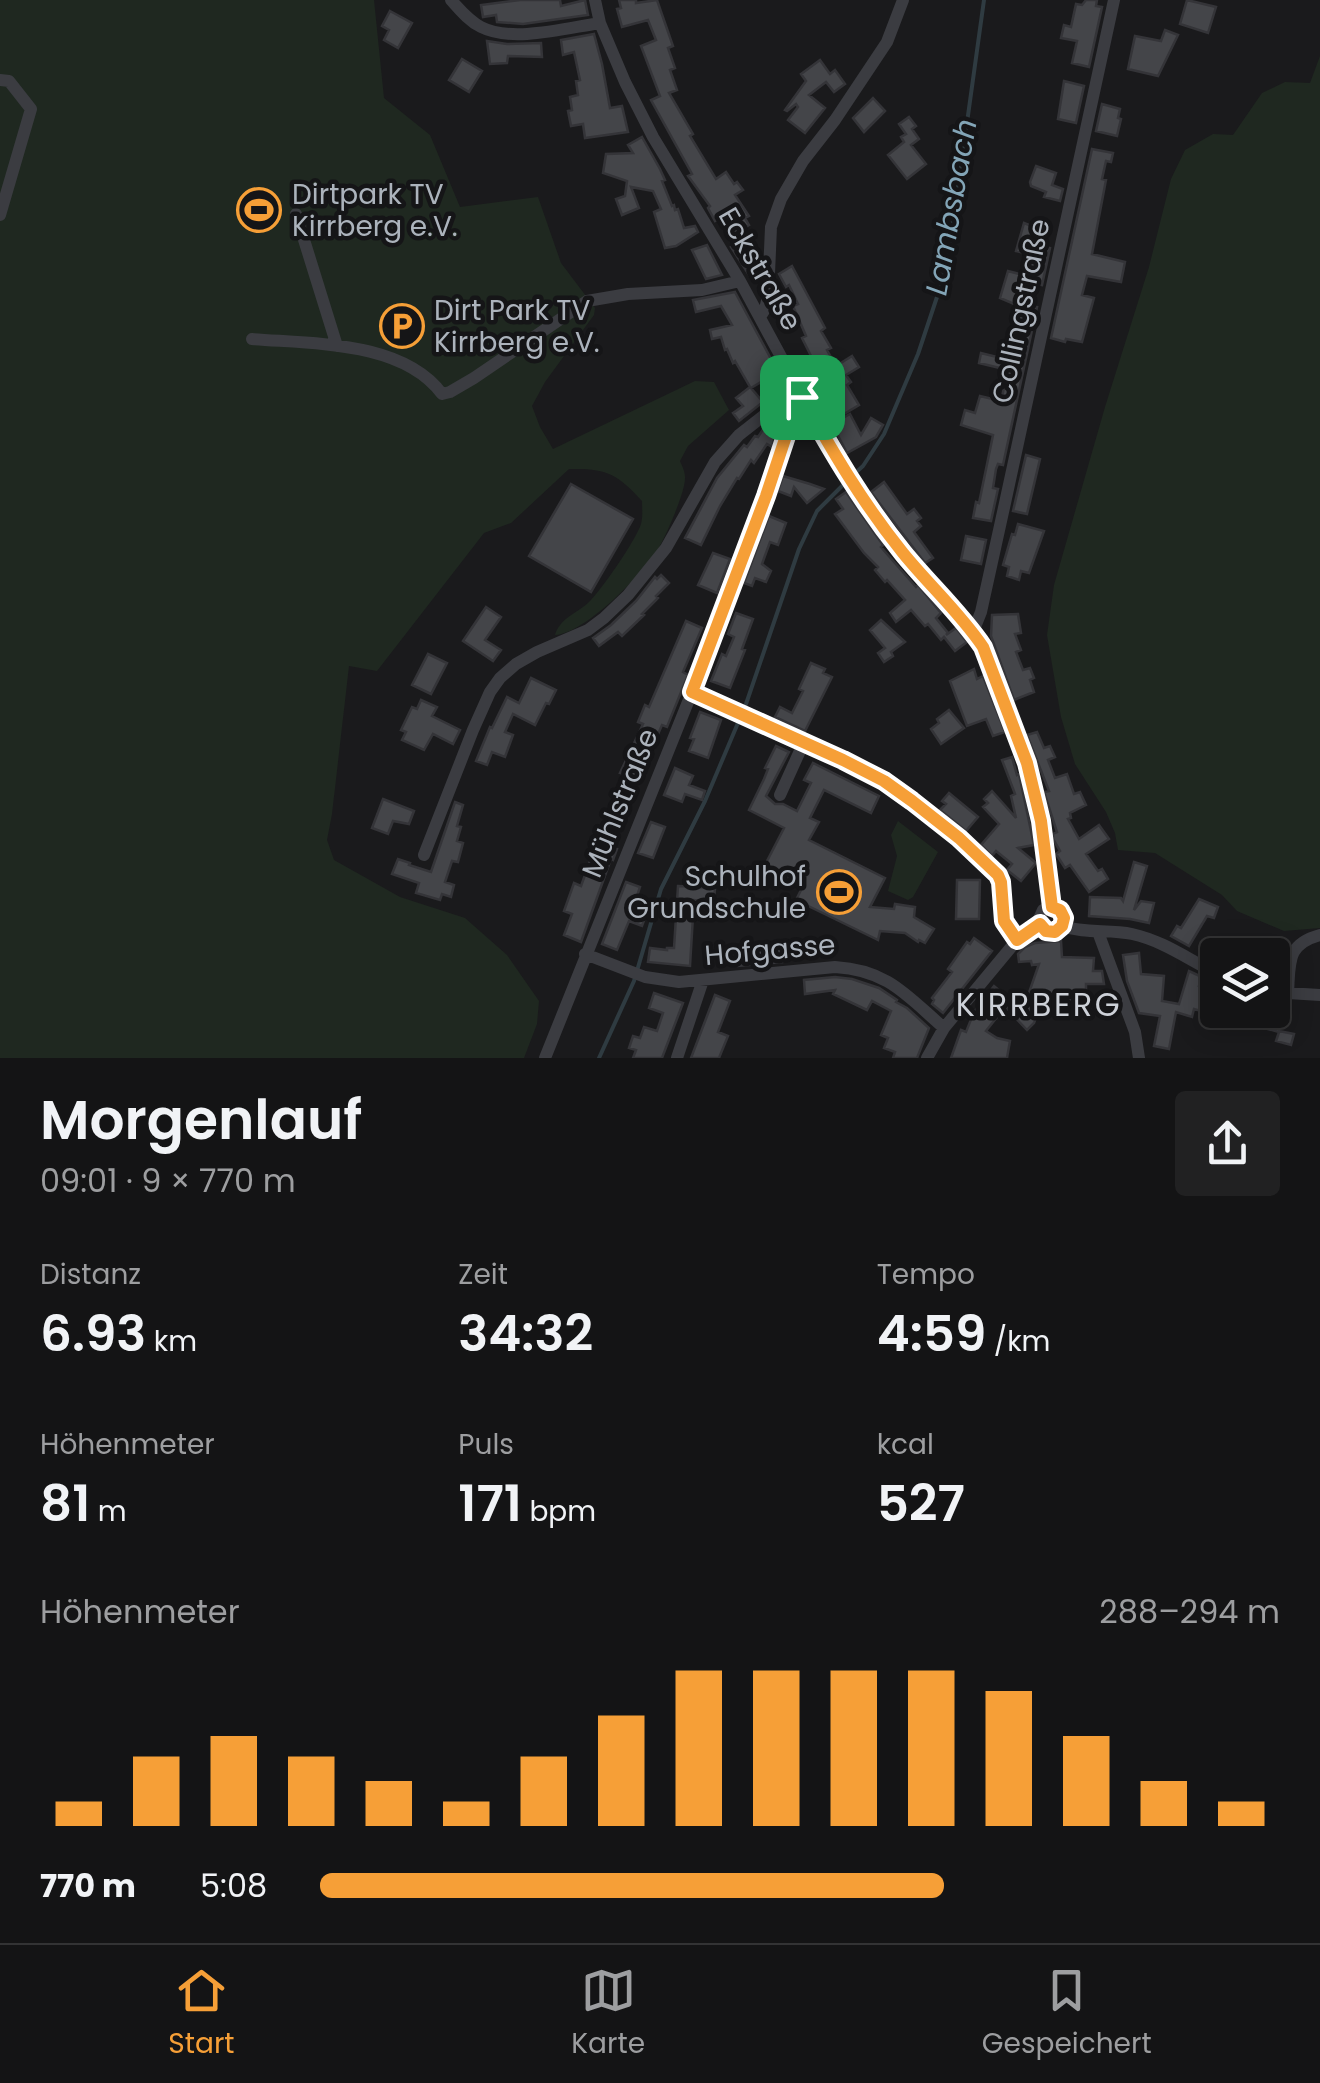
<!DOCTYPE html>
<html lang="de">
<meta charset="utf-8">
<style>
body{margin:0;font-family:Poppins,sans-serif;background:#212122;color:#f1f3f6;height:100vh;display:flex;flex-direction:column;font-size:38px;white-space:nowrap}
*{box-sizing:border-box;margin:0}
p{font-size:32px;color:#9d9ea0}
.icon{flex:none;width:55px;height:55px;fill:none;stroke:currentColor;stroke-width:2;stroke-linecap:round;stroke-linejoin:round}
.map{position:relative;height:1058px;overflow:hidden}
.sheet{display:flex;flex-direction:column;background:#141415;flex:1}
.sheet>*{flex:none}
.controls{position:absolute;left:1200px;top:938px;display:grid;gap:20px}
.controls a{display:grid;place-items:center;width:90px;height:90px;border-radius:10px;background:#141415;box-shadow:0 5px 25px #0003,0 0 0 2px #333334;font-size:50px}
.pin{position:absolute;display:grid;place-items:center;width:85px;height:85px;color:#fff;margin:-42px;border-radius:20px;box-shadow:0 5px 15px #0006}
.round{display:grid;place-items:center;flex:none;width:105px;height:105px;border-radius:10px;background:#212122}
.overview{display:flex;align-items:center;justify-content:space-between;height:170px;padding:0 40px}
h1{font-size:55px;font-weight:600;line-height:75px}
.stats{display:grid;grid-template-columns:repeat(3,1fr);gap:15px;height:170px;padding:10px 40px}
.stats div{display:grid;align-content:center}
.stats b{font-size:50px;font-weight:600}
.stats small{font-size:28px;font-weight:400}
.stats p{font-size:28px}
.chart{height:280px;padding:20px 40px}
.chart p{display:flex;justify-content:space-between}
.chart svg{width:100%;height:180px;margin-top:10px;stroke:#f69f37;stroke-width:6}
ul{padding:0 40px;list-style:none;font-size:32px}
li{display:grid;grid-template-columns:160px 120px 1fr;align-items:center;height:75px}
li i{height:25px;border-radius:12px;background:#f69f37}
.dock{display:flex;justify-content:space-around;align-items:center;height:140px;border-top:2px solid #333334;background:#141415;font-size:28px;color:#9d9ea0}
.dock a{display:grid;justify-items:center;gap:5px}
.dock .current{color:#f69f37}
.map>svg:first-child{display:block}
.green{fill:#1f2820}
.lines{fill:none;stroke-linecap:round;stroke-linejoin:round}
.stream{stroke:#2f3b41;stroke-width:4}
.building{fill:#444549;stroke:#343438;stroke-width:2.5}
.minor{stroke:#3b3c41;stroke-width:12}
.route-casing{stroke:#fff;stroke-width:20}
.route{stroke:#f69f37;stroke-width:12}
.labels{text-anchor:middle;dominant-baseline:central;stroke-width:9;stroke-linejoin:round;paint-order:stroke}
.poi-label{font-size:28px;fill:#acb3bc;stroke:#151517;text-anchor:start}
.street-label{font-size:28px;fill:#acb3bc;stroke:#151517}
.water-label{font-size:30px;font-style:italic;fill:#83a5b7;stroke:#151517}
.quarter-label{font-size:32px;letter-spacing:2.5px;fill:#cdd1d8;stroke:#151517}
</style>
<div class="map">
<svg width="1320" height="1058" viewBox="0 0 1320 1058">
<rect width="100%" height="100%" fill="#1a1a1c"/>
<path class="green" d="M0 0H374L384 98 430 135 460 207 538 197 561 263 595 308 594 315 545 382 532 406 540 427 553 449 695 381 714 382 729 410 688 446 680 461C682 466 685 471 685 477 686 491 665 538 657 551 642 575 584 634 555 635 560 618 576 614 588 603 600 592 636 540 641 524 643 516 642 509 642 501 617 473 605 468 569 469L511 523 484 533 377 671 349 666 332 814 327 840 334 860 400 897 465 918 507 955 539 1001 537 1024 524 1058H0Z
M1320 56V928L1284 931 1237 911 1222 895 1155 853 1118 850 1115 833 1106 812 1075 764 1061 717 1047 635 1054 585 1105 407 1149 267 1171 179 1185 150 1213 134 1233 135 1262 93 1285 82 1310 83Z
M898 821 938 852 913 897 908 900 888 891 897 856 891 835Z"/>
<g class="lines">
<path class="stream" d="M853 475 863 466 884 434 918 354 947 267 984 0
M599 1058 634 981 661 889 705 801 746 704 799 549 817 511 846 482"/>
</g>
<path class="building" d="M520 0H560L561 6 585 0 588 15 523 24 497 22 496 15 483 17 481 5Z
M619 0H636V3L657 0 673 46 668 48 675 68 670 70 677 90 669 93 693 134 690 136 716 179 726 172 734 184 737 182 743 190 735 195 749 216 745 218 749 225 744 228 757 250 754 252 760 261 759 268 749 275 731 247 737 244 721 218 715 221 708 208 710 206 688 176 692 174 651 100 660 96 641 46 656 40 648 20 622 27 617 9 621 8Z
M1086 0H1097L1096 6 1102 7 1089 67 1072 63 1077 41 1061 38 1064 25 1071 27 1076 4 1082 5Z
M1187 0 1216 7 1208 33 1180 24Z
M390 11 412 23 398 48 384 40 389 30 382 26Z
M1165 30 1178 35 1158 76 1128 69 1135 36 1161 41Z
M594 34 602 64 610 108 622 106 628 132 585 138 583 124 571 126 568 111 572 110 570 97 578 95 576 81 580 80 574 52 563 55 561 40Z
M487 41 507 44 541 43 542 57 508 56 507 63 490 64Z
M462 59 482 71 469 92 449 80Z
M820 60 830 74 835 70 845 84 834 92 826 82 809 95 825 108 805 133 788 120 798 107 796 104 787 111 785 110 806 81 801 74Z
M1064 81 1084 86 1076 123 1058 119Z
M873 98 885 111 864 132 853 118Z
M1102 104 1120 109 1118 118 1121 119 1117 136 1096 131Z
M909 117 916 126 912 129 919 139 911 145 926 164 907 179 888 155 904 142 901 137 906 134 899 124Z
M642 137 660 169 665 180 662 181 672 206 674 205 675 210 678 209 684 228 695 226 698 232 676 246 665 248 654 212 661 209 653 191 631 187 639 208 622 215 616 199 625 196 627 181 603 173 606 154 633 153 628 145Z
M1092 149 1113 153 1111 162 1106 161 1102 179 1106 180 1092 254 1125 262 1121 282 1087 276 1082 295 1094 298 1082 342 1066 339 1065 342 1051 338Z
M1036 166 1056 173 1052 185 1063 189 1060 201 1044 197 1046 192 1031 186 1030 182Z
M1024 223 1034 227 1029 239 1045 242 1044 246 1050 248 1042 285 1036 284 1031 306 1037 307 1003 465 998 464 996 469 993 488 998 489 991 521 973 518 976 502 979 503 993 435 961 425 965 410 975 413 980 396 1001 401 1008 370 979 363 981 353 1009 360 1021 307 1000 298 1008 271 1027 276 1032 255 1016 251Z
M707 245 722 275 706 279 692 250Z
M792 266 825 328 821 331 831 348 827 350 836 366 852 356 859 367 846 375 851 382 847 385 859 405 844 414 828 387 823 390 812 371 817 368 802 338 806 336 793 306 798 304 789 285 786 287 779 274Z
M735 292 778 372 751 388 763 402 739 421 733 413 743 406 736 398 750 387 735 361 733 363 727 349 725 350 721 337 712 339 710 330 732 325 721 306 696 312 693 300Z
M850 414 861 435 871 418 883 425 876 437 847 453 832 424Z
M764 428 775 436 772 447 767 444 754 463 751 460 739 479 737 478 720 506 701 545 685 538 717 478 744 445 747 447 755 436 758 437Z
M1026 455 1040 459 1027 514 1013 511Z
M783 476 810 484 824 489 807 503 794 487 791 496 778 491Z
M884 482 907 514 914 509 921 518 917 521 921 526 914 532 933 558 925 563 871 492Z
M571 484 633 519 591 592 529 556Z
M846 492 883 545 881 547 916 587 918 585 941 613 936 618 948 633 946 635 956 628 967 642 955 651 944 637 941 640 928 624 925 626 911 610 896 622 890 613 905 600 887 580 885 582 875 570 878 567 864 553 835 514 843 509 836 499Z
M769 516 786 523 778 545 770 542 762 564 771 571 766 582 755 578 752 586 744 583Z
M1018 524 1044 531 1029 573 1021 571 1019 580 1007 576 1009 567 1003 565 1012 534 1015 535Z
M966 536 986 540 981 564 961 560Z
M713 553 730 559 717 593 698 585Z
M661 575 669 583 656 596 658 598 642 614 644 615 622 636 618 632 599 646 593 638 611 625 636 601 655 577 657 579Z
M486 607 501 617 485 640 501 650 493 661 463 641Z
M736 613 753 619 742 649 745 650 730 688 711 681 722 654 726 656 734 637 728 634Z
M1018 614 1021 633 1015 634 1021 650 1016 652 1023 670 1030 668 1034 678 1030 680 1034 692 1014 700 991 636 992 615Z
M881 620 905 642 891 652 893 656 884 662 878 653 885 648 870 630Z
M686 621 702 628 683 672 688 675 667 727 662 725 626 808 612 802 624 774 620 773 643 724 638 722 645 705 649 707Z
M428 654 447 663 431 694 412 685Z
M811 663 825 669 823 673 832 677 805 731 775 717 780 707 792 713 803 691 799 689Z
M974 669 977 679 983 676 1005 732 993 736 986 719 967 726 950 681Z
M531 678 556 690 549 704 546 703 535 725 513 714 505 732 513 735 505 757 492 752 487 765 476 761 490 727 492 728 507 697 519 703Z
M421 700 437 707 432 716 460 730 453 744 433 734 424 750 402 740 406 732 401 730 412 707 417 709Z
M949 710 964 728 941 744 931 729 939 723 937 719Z
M700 712 721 720 708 758 689 751 694 739 690 738Z
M1037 732 1044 748 1050 746 1055 757 1048 760 1055 778 1067 774 1074 794 1080 792 1086 805 1070 813 1071 818 1068 819 1079 839 1099 825 1109 839 1086 854 1098 871 1102 869 1108 879 1089 892 1070 865 1065 868 1056 854 1060 851 1053 839V834L1057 832 1044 792 1049 791 1027 735Z
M776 746 789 752 766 796 775 804H783L797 811 811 783 804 780 813 763 879 796 871 813 824 790 810 818 819 822 809 840 885 878 870 907 894 909 895 904 915 907 914 917 934 929 925 943 919 940 918 942 905 933 880 931 878 940 796 900 804 884 765 865 784 828 749 810 764 779 768 769 765 768Z
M1012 757 1017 775 1019 774 1034 845 1018 848 1036 863 1021 881 1007 870 1012 864 996 851 992 856 981 845 999 824 983 807 988 803 984 799 992 791 1016 818 1011 796 1015 794 1002 760Z
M675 768 693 776 689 785 705 791 702 800 685 794 682 802 664 795Z
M949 793 978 817 966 831 940 810 946 804 942 801Z
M383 799 414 811 409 824 393 821 388 834 372 828Z
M455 802 463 805 457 826 461 827 457 841 463 843 458 862 452 861 445 882 454 885 451 897 442 894 440 900 416 893 419 883 392 874 398 859 410 863 409 865 431 872Z
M651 822 665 827 653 858 638 853Z
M597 842 617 849 613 860 611 859 581 942 564 935 572 914 564 911 574 883 581 886Z
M1134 862 1147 866 1134 910 1141 901 1154 903 1149 923 1130 919 1089 916 1090 897 1121 898 1123 901Z
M957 880H980L979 919H956Z
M626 882 640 887 635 902 649 907 642 926 629 921 617 950 602 944Z
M678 886 715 888 714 902 694 900 690 966 648 962 650 948 667 950V948H674Z
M1199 899 1218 907 1214 918 1207 916 1189 946 1171 936 1177 926 1181 928Z
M974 938 992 951 943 1013 932 1004 934 1000 932 998 952 972 948 969 967 942 970 944Z
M1061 941 1062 957 1094 958 1093 971H1102L1104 984H1086V990H1077V1003L1042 1002 1034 1023 1027 1030 1005 1007 986 1031 997 1038 1010 1041 1007 1058H951L961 1030 966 1032 974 1012 994 986 1023 1010 1039 964 1032 965 1031 961 1019 962 1018 954 1025 947 1035 943Z
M781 945 782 962 738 966 737 947Z
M1139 953 1141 974 1164 976 1162 1001 1179 1004 1189 971 1202 977 1199 986 1218 991V1010H1272V1002L1287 1003 1279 1031 1294 1034 1291 1045 1276 1041 1279 1032 1194 1009 1192 1017 1176 1012 1169 1049 1154 1046 1160 1016 1139 1013 1127 981 1123 955Z
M835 977 852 979 879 988 897 1000 896 1002 907 1008 929 1028 917 1058H893L895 1052 884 1048 888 1038 881 1035 891 1011 872 1001 867 1010 833 994 835 990 805 994 804 980Z
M654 993 683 1003 662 1058H633L636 1050 629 1048 633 1036 640 1038 644 1027 657 1031 663 1013 649 1008Z
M715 995 730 1001 718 1032 728 1036 719 1058H691Z"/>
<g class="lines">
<path class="minor" d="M451 0C460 10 469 21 481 27 512 43 566 28 600 23
M595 0 600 23 625 82 653 137 740 281 844 473 905 555 973 632 983 647 1027 763 1041 821 1052 907
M0 80 9 81 31 109 0 215
M296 214 337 346
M760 317 765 309 768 297 771 227 781 199 803 161 835 120 887 42 903 0
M252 339C313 344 403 341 442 394L450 392 474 378 587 301 628 294 702 290 740 281
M973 632 981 612 1005 503 1114 0
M692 692 843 759 884 781 959 838 998 875C1008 901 995 914 1017 940
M780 795 804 742
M424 855 473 730 490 692 500 678 516 664 537 652 588 630 604 618 628 595 666 548 715 462 739 435 771 410 802 397
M1040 924 1046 931 1050 932 1062 926C1085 934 1109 929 1132 934 1164 941 1189 960 1218 974
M1098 932 1135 1032 1139 1058
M585 954 645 977 679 982 835 967C888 970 907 996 944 1028
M1272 992 1320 995
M1288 993C1290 963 1286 944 1320 935
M545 1058 692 692 766 496 792 418 802 397
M677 1058 703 980
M927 1058 944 1028 1017 940 1040 924 1039 919 1043 910 1052 907"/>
</g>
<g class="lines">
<g class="route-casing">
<path id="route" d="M802 397C834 454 862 502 903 553 929 585 960 613 983 647L1027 763 1041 821 1052 907 1060 910 1064 918 1062 926 1055 932 1046 931 1040 924 1017 940 1004 921 1001 882 998 875 959 838 912 801 884 781 843 760 692 692 766 496 792 418Z"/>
</g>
<use href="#route" class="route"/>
</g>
<defs>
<g id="stadium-ring" transform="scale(2.25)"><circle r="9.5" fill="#151517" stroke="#f69f37" stroke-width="1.5"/><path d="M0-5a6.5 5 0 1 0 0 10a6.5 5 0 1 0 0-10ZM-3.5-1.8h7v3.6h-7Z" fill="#f69f37"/></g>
<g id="parking-ring" transform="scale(2.25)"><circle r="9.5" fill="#151517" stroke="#f69f37" stroke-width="1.5"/><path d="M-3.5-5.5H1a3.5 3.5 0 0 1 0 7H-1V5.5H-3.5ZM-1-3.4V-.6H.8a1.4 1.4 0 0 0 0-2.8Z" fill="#f69f37"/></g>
</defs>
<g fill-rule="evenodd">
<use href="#stadium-ring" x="259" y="210"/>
<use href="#parking-ring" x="402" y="326"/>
<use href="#stadium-ring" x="839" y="892"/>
</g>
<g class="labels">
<g class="poi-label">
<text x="292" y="194">Dirtpark TV<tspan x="292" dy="32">Kirrberg e.V.</tspan></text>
<text x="434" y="310">Dirt Park TV<tspan x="434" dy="32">Kirrberg e.V.</tspan></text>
<text x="806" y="876" text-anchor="end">Schulhof<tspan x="806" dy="32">Grundschule</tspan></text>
</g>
<g class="street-label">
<text transform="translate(760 269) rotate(60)">Eckstraße</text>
<text transform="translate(1021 311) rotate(-78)">Collingstraße</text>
<text transform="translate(620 803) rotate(-68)">Mühlstraße</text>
<text transform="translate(770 950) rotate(-5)">Hofgasse</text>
</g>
<g class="water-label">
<text transform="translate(951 207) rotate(-80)">Lambsbach</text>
</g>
<g class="quarter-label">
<text x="1039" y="1004">KIRRBERG</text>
</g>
</g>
</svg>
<div class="controls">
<a><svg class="icon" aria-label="layers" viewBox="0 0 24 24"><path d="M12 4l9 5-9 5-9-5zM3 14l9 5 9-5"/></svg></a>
</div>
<div class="pin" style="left:802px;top:397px;background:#1e9e55"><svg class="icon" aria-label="arrive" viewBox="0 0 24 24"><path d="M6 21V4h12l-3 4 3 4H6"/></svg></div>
</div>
<section class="sheet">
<div class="overview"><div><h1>Morgenlauf</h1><p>09:01 · 9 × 770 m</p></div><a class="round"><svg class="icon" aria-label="share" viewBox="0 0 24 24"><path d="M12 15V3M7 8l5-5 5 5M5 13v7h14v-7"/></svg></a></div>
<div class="stats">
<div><p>Distanz</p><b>6.93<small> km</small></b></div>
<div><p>Zeit</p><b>34:32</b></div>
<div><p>Tempo</p><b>4:59<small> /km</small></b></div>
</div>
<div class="stats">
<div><p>Höhenmeter</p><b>81<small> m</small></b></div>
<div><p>Puls</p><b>171<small> bpm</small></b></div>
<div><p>kcal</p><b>527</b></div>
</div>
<div class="chart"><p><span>Höhenmeter</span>288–294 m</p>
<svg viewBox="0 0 160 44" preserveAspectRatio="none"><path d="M5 44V38M15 44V27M25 44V22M35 44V27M45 44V33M55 44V38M65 44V27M75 44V17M85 44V6M95 44V6M105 44V6M115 44V6M125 44V11M135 44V22M145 44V33M155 44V38"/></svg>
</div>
<ul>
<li><b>770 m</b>5:08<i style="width:65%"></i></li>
</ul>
</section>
<nav class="dock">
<a class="current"><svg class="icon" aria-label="home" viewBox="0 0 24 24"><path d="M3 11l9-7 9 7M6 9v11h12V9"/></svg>Start</a>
<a><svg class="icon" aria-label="map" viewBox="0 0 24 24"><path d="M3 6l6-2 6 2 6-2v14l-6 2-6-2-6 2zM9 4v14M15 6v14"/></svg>Karte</a>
<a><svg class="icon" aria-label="saved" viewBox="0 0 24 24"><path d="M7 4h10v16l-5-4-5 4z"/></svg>Gespeichert</a>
</nav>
